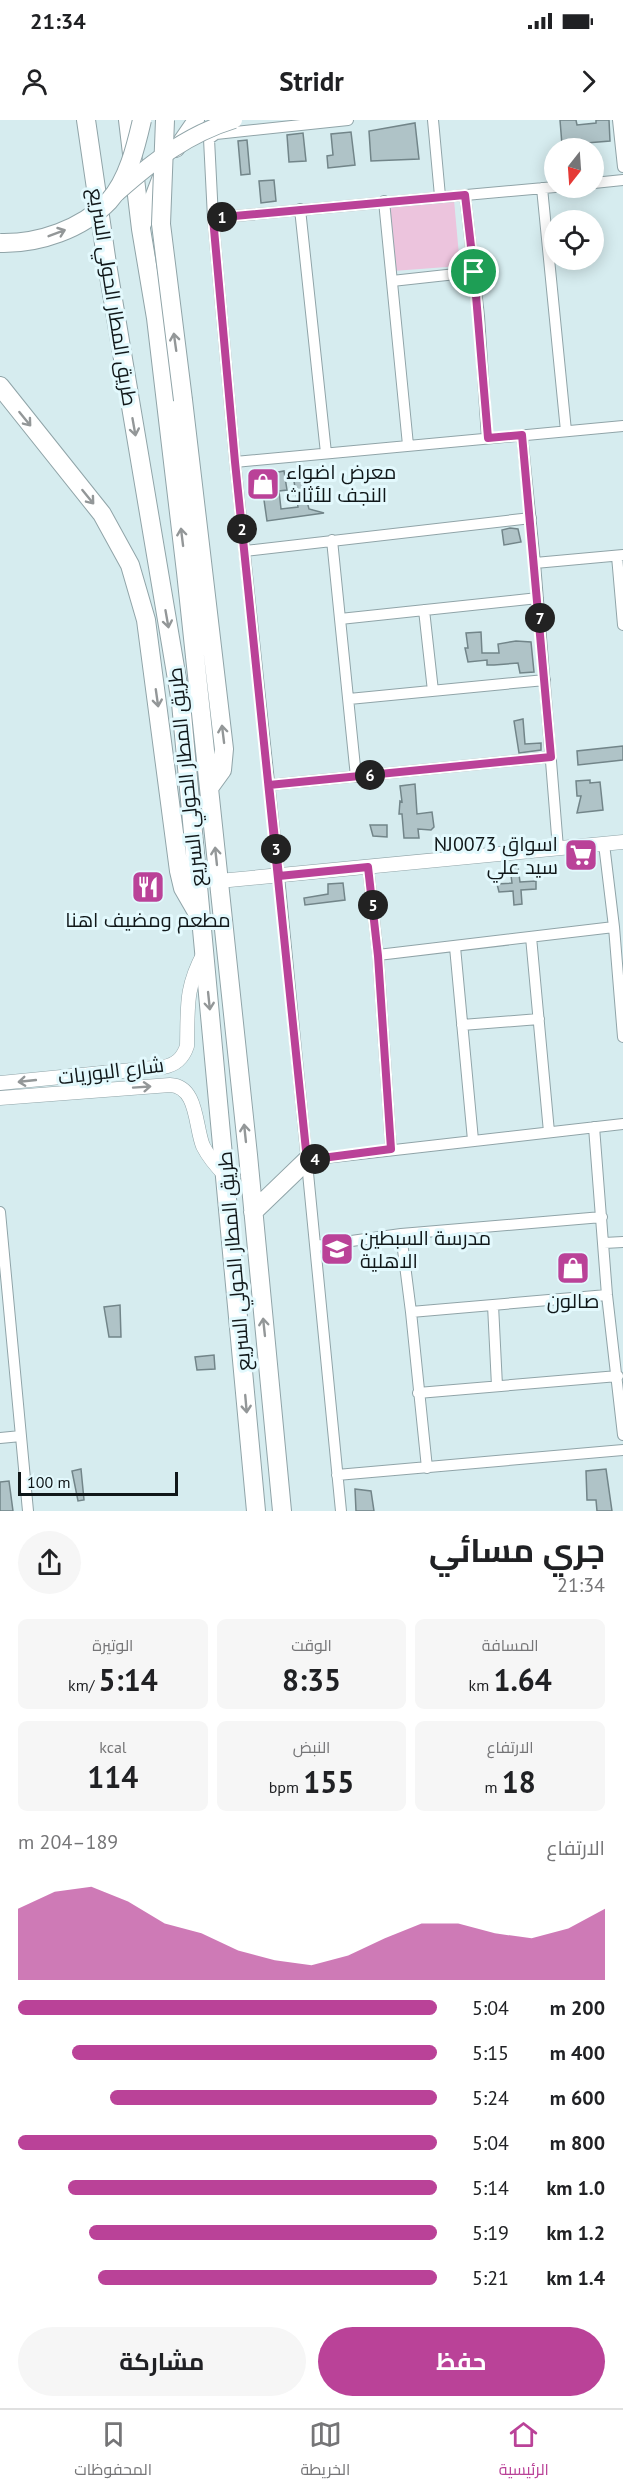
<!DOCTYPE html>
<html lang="ar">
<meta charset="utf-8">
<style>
body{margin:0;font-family:"PT Sans",Cairo,sans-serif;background:#f6f6f6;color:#202124;direction:rtl;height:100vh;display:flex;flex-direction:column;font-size:22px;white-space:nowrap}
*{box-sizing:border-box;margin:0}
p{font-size:20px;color:#757577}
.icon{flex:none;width:33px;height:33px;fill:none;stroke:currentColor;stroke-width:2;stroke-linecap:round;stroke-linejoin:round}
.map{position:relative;height:1391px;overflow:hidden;direction:ltr}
.side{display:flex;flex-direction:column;background:#fff;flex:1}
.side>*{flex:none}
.needle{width:39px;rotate:197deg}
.controls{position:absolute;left:544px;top:18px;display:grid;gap:12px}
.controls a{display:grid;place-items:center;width:60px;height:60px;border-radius:50%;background:#fff;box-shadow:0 3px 15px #0003;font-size:30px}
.scale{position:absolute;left:18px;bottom:15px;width:160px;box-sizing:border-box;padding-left:6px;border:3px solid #101719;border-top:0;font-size:16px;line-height:21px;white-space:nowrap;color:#101719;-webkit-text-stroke:4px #e3f9fd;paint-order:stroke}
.pin{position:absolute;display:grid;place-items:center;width:51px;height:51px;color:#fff;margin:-26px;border:3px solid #fff;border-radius:50%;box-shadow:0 2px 6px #0007}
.km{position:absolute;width:30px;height:30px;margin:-15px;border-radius:50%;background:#222;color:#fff;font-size:16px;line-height:30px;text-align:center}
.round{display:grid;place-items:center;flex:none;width:63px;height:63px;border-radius:32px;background:#f6f6f6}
.overview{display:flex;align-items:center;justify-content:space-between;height:102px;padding:0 18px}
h1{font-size:33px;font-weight:700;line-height:45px}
.stats{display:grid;grid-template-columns:repeat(3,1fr);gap:9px;height:102px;padding:6px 18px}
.stats div{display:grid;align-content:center;border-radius:9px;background:#f6f6f6;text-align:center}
.stats b{font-size:30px;font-weight:700}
.stats small{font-size:16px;font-weight:400}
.stats p{font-size:16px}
.chart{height:168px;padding:12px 18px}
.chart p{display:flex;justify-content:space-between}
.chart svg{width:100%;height:108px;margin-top:6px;fill:#ba4298;opacity:.7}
.primary-button{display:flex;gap:12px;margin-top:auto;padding:12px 18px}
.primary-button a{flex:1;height:69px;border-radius:36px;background:#ba4298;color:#fff;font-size:24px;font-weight:700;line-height:69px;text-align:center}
.primary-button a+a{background:#f6f6f6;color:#202124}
ul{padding:0 18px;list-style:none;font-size:20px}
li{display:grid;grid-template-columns:96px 72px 1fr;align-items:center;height:45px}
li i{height:15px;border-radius:8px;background:#ba4298}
.status{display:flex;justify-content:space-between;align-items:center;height:42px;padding:0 30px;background:#fff;direction:ltr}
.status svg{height:16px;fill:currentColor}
header{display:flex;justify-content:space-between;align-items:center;height:78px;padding:0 18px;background:#fff;font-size:27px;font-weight:700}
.menu{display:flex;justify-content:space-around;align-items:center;height:84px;border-top:2px solid #e0e0e0;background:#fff;font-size:16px;color:#757577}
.menu a{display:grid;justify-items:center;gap:3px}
.menu .on{color:#ba4298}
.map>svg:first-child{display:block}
.green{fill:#ecc4dd}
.building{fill:#afc3c7;stroke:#728589;stroke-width:1.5}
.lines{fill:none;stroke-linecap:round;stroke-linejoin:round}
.street-casing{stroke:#90a4a8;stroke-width:12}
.secondary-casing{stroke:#90a4a8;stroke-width:15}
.primary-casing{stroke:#90a4a8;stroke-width:18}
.highway-casing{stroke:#90a4a8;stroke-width:20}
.street{stroke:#fff;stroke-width:10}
.secondary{stroke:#fff;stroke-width:14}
.primary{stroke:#fff;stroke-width:16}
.highway{stroke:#fff;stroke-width:18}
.primary-bridge-casing{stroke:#90a4a8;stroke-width:18;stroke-linecap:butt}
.highway-bridge-casing{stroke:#90a4a8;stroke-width:20;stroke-linecap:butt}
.primary-bridge{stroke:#fff;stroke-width:16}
.highway-bridge{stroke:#fff;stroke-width:18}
.oneway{stroke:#939798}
.route-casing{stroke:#fff;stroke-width:12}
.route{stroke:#ba4298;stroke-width:8}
.labels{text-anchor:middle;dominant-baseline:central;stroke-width:6;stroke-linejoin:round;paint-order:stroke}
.street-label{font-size:20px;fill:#101719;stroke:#e3f9fd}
.poi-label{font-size:20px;fill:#101719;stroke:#e3f9fd;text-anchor:start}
</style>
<div class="status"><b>21:34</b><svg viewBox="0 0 49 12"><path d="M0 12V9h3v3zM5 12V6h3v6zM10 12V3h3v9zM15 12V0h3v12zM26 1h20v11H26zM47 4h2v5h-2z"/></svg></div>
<header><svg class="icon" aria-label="forward" viewBox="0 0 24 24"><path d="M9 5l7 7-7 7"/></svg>Stridr<svg class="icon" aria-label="person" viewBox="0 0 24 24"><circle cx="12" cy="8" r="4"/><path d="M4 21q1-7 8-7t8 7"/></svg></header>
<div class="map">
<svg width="623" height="1391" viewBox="0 0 623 1391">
<rect width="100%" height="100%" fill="#d6ecef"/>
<path class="green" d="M454 80 460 146 393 151 388 85Z"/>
<path class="building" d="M560 0H576L577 5 596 3V0H609L610 21 562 25Z
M415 3 419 39 371 41 369 11Z
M351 12 355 45 328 48 327 36 333 35 331 14Z
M303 13 306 41 289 42 287 15Z
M247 20 250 54 241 55 238 21Z
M274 60 276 81 261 83 259 61Z
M273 351V353L284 351 287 370 279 371 281 389 298 387 294 361 306 359 308 373 305 374 309 389 324 393 267 401 260 352Z
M510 408 518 409 521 422 504 425 502 410Z
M481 512 482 533H499L498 524 516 521 531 522 534 552 520 553 518 543 494 545H487V540L468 542 465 528H468L466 513Z
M523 599 525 624 541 623V630L519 633 514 601Z
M623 626V640L578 645 577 631Z
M590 660V663L600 662 603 690 577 693 581 676H577L576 661Z
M415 664 417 694 432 692 434 707 431 710 418 709 419 718H404L402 694H399L400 681 402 682 400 666Z
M370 705H387V717L373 716Z
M518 747 520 762 536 761V769L521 770 522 784 514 785 513 771 499 772 497 764 512 763 510 748Z
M343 763 345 780 305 785 304 778 328 774V764Z
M120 1185 121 1217H109L104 1187Z
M214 1235 215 1249 197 1250 195 1237Z
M81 1349 84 1380 78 1381 72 1351Z
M606 1349 612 1391H597L596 1380H587L586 1351Z
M9 1361 13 1391H0V1362Z
M355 1369 371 1371 374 1391H356Z"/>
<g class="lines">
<g class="street-casing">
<path id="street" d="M433 0 440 76
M618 0 623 47
M594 63 623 60
M542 68 566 311
M465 75 479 196 487 318
M384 81 408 325
M300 89 326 333
M213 98 555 67
M392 161 474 152
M522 315 535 443 558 728
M235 342 623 306
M332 420 356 657
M245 431 531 398
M617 436 623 505
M535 443 623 435
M424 490 433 571
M340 499 538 478
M349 579 545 560
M269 665 551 637
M604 724 614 807 623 917
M368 747 378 835 391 1029
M531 817 549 1012
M455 827 473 1020
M378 835 614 807
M462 905 539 899
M594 1007 607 1175 623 1315
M307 1040 623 1004
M0 1092 28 1391
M401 1114 411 1192 427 1348
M604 1123 623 1122
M316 1126 401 1114 602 1097
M493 1185 497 1266
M411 1192 607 1175
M418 1273 618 1256
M0 1318 21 1316
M337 1355 623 1330
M341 1391 279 756 235 342 213 98 209 19 216 14 348 0"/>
</g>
<g class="secondary-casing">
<path id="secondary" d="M219 761 623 722
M0 963 163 947C176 945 183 938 187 926 188 887 185 868 204 833
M0 978 170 965C198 966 195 1007 203 1026 209 1038 217 1047 226 1056"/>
</g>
<g class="primary-casing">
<path id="primary" d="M176 29 196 0
M141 109 162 54"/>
</g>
<g class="highway-casing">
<path id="highway" d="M86 0 107 144 181 583 256 1391
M128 0 141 109 156 198 186 452 248 1035 282 1391
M0 266 102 394 130 445 146 500 179 751 183 768 198 794
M183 280 224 629 222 650 209 668
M253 1092 307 1040"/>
</g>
<use href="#street" class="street"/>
<use href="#secondary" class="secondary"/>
<use href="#primary" class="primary"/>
<use href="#highway" class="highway"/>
<g class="primary-bridge-casing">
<path id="primary-bridge" d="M117 73C153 41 188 14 234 0"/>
</g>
<g class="highway-bridge-casing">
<path id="highway-bridge" d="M165 0 161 104 183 280
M0 123C39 124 82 109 109 81 128 60 136 26 142 0"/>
</g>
<use href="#primary-bridge" class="primary-bridge"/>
<use href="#highway-bridge" class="highway-bridge"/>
</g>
<defs><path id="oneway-shaft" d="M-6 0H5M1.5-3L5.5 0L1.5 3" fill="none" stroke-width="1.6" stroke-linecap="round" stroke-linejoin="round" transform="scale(1.5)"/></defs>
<g class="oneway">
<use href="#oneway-shaft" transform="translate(57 113) rotate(-21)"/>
<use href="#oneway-shaft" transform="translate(175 222) rotate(-98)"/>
<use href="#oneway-shaft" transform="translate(25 299) rotate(51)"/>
<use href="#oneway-shaft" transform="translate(134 307) rotate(80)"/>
<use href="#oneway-shaft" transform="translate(88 377) rotate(51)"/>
<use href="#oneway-shaft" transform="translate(182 417) rotate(-97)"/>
<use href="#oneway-shaft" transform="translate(167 499) rotate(80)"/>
<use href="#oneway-shaft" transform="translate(157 578) rotate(82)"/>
<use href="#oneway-shaft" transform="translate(223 614) rotate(-97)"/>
<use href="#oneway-shaft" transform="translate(216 736) rotate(-96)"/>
<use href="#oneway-shaft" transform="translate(209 881) rotate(84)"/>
<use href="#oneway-shaft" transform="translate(27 961) rotate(174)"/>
<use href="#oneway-shaft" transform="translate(142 967) rotate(-4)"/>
<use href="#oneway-shaft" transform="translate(245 1013) rotate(-96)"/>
<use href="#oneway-shaft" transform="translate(264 1207) rotate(-96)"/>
<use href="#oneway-shaft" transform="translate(246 1284) rotate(85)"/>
</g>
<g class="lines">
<g class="route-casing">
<path id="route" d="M474 152 465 75 213 98 235 342 307 1040 391 1029 378 836 368 747 279 756 269 665 551 637 522 315 488 318 474 152"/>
</g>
<use href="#route" class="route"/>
</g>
<defs>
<g id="shop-square" transform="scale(1.725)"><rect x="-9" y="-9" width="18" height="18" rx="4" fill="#ba4298" stroke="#e3f9fd"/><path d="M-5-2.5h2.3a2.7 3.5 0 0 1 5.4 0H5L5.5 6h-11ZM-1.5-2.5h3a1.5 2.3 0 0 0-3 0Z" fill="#fff"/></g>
<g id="supermarket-square" transform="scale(1.725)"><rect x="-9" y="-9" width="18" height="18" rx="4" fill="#ba4298" stroke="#e3f9fd"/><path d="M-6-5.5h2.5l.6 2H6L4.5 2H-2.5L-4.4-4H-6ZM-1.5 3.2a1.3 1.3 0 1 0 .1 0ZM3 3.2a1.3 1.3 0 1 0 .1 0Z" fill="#fff"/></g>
<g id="restaurant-square" transform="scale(1.725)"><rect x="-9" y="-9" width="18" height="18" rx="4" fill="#ba4298" stroke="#e3f9fd"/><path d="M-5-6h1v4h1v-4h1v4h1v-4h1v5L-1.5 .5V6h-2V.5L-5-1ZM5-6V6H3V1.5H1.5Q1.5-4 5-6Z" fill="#fff"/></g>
<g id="school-square" transform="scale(1.725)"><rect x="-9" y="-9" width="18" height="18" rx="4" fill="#ba4298" stroke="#e3f9fd"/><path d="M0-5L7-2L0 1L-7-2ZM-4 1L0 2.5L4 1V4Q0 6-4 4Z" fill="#fff"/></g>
</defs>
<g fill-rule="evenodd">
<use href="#shop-square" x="263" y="364"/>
<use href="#supermarket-square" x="581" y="735"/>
<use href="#restaurant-square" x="148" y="767"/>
<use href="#school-square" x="337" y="1129"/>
<use href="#shop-square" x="573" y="1148"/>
</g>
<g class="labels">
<g class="street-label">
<text transform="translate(113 177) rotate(81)">طريق المطار الحولي السريع</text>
<text transform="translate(186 657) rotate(-96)">طريق المطار الحولي السريع</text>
<text transform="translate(111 951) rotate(-7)">شارع البوريات</text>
<text transform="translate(234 1141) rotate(-95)">طريق المطار الحولي السريع</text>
</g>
<g class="poi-label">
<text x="286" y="352">معرض اضواء<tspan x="286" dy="23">النجف للأثاث</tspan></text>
<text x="558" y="724" text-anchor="end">NJ0073 اسواق<tspan x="558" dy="23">سيد علي</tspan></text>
<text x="148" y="800" text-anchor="middle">مطعم ومضيف اهنا</text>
<text x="360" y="1118">مدرسة السبطين<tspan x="360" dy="23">الاهلية</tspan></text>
<text x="573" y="1181" text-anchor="middle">صالون</text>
</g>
</g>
</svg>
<div class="controls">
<a><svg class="needle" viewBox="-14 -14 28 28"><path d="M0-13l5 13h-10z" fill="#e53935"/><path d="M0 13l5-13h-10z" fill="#757577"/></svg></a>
<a><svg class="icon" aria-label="locate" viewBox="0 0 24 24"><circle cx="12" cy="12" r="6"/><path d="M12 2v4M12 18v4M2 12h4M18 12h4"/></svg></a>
</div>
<div class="scale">100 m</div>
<div class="pin" style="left:474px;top:152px;background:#1e9e55"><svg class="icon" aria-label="arrive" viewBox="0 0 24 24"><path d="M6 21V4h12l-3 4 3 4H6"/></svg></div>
<b class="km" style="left:222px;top:97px">1</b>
<b class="km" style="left:242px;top:409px">2</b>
<b class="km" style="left:276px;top:729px">3</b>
<b class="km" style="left:315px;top:1039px">4</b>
<b class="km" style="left:373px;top:785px">5</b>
<b class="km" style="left:370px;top:655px">6</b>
<b class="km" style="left:540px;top:498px">7</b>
</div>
<section class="side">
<div class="overview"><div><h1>جري مسائي</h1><p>21:34</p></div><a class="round"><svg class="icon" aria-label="share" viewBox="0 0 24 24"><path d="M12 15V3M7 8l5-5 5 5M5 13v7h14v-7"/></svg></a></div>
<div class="stats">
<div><p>المسافة</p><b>1.64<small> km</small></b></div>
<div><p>الوقت</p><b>8:35</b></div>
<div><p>الوتيرة</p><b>5:14<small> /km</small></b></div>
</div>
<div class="stats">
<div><p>الارتفاع</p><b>18<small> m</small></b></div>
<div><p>النبض</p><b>155<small> bpm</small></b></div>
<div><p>kcal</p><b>114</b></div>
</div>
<div class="chart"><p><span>الارتفاع</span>189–204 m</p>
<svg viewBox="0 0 160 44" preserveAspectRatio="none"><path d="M0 44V15L10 8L20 6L30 12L40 21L50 25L60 32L70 36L80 38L90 34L100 27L110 21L120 21L130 25L140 27L150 23L160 15V44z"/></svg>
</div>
<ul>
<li><b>200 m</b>5:04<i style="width:100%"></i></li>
<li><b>400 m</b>5:15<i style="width:87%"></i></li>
<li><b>600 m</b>5:24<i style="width:78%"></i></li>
<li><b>800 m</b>5:04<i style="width:100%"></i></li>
<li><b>1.0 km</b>5:14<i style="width:88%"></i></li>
<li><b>1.2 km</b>5:19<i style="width:83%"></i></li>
<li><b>1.4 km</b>5:21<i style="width:81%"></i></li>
</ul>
<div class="primary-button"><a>حفظ</a><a>مشاركة</a></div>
</section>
<nav class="menu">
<a class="on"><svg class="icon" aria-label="home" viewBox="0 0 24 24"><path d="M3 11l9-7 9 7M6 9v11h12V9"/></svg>الرئيسية</a>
<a><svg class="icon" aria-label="map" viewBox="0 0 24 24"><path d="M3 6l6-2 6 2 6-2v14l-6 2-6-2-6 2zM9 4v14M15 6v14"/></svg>الخريطة</a>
<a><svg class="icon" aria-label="saved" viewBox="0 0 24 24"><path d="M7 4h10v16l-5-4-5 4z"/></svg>المحفوظات</a>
</nav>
